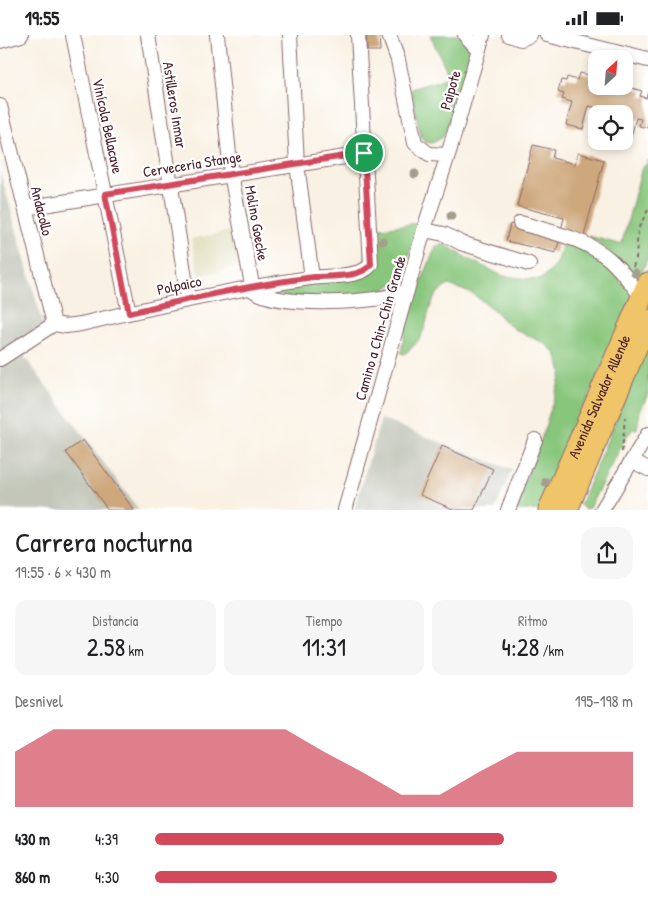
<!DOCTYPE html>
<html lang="es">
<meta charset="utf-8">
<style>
body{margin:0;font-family:"Patrick Hand",sans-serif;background:#f6f6f6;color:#202124;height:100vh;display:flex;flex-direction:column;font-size:19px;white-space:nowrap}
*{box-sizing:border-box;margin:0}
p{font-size:16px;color:#757577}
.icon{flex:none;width:28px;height:28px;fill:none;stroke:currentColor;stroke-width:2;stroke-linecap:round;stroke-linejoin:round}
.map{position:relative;height:475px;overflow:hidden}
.panel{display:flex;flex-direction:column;background:#fff;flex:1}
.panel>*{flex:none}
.needle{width:32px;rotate:26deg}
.buttons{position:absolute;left:588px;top:15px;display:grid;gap:10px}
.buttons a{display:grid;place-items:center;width:45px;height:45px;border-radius:10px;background:#fff;box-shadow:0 2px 8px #0003;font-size:25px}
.pin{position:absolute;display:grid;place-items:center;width:42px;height:42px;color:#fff;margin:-21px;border:2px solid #fff;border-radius:50%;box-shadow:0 1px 5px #0007}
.round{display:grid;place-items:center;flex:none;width:52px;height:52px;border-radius:15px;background:#f6f6f6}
.head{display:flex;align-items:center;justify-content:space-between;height:85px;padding:0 15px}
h1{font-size:28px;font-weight:600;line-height:38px}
.figures{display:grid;grid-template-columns:repeat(3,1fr);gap:8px;height:85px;padding:5px 15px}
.figures div{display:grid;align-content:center;border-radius:12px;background:#f6f6f6;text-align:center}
.figures b{font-size:25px;font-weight:600}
.figures small{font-size:14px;font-weight:400}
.figures p{font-size:14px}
.chart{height:140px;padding:10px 15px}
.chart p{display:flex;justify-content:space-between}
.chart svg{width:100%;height:90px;margin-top:5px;fill:#d1495b;opacity:.7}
ul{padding:0 15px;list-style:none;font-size:16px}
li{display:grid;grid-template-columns:80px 60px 1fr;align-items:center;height:38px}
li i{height:12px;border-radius:6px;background:#d1495b}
.status{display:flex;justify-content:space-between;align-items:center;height:35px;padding:0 25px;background:#fff;direction:ltr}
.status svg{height:14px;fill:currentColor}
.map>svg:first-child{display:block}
.built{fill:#dfddbb}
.industrial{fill:#c3c6b9}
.green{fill:#88c67c;stroke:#697254}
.building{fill:#cea87d}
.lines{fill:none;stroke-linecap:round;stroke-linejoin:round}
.minor-casing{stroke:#87686b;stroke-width:16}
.highway-casing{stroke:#87686b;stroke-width:23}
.path{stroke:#87686b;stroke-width:2;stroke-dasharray:4 4;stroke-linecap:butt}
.minor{stroke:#fff;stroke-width:14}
.highway{stroke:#f0c469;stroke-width:21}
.tree{fill:#a59d8d}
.route-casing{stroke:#fff;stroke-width:10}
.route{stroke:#d1495b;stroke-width:6}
.labels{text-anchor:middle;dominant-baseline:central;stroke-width:4.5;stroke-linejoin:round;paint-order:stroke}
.street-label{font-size:15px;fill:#4a1f2b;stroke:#fff}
</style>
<div class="status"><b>19:55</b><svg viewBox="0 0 49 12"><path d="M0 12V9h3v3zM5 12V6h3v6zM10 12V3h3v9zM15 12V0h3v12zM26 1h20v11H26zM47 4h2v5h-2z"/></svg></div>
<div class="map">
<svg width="648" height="475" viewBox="0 0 648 475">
<rect width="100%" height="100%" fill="#fff"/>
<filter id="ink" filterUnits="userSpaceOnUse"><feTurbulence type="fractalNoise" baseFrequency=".02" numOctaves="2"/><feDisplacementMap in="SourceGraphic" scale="10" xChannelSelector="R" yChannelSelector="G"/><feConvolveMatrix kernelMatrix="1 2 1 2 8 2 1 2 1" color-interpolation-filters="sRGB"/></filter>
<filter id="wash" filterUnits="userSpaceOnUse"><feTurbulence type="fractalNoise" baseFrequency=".0096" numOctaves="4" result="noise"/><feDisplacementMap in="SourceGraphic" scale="20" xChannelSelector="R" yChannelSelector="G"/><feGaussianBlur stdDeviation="1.12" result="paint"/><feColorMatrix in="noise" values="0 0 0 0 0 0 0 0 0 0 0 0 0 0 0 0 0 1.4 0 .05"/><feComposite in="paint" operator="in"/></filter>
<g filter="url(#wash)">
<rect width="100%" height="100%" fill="#f9f1e3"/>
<path class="built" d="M234 195 239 232 199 241 191 204Z"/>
<path class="industrial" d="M0 136 47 304 24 321 139 475H0Z
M381 384 512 435 495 475H354Z"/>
<path class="green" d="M430 0H460L472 15 446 96 443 102 432 108 425 107 421 102 411 54 446 43 448 38Z
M648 125V222L638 247 608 216 588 201 620 209 622 208 642 132 646 130Z
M419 188 411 215 400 241 395 247 384 255 357 260 285 262 263 253 361 240 373 194Z
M563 207 597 219 633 259 540 475H514L542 402 562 337 556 319 546 309 518 296 505 287 495 276 473 259 449 250C426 261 431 282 421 301 416 309 411 314 404 319L401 318C406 281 422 246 436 211L444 209 470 225 503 241 539 245C558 232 557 229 563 207Z
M648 308V359L640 376 637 394H633L627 401 589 473 584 474 580 470Z"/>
<g id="blocks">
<path class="building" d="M366 0H379L380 16H367Z
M579 38 595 42 594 48 596 49V51H615L614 54 624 57 625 51 642 56 640 61 646 63 648 57V93L639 91 641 84 636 83 629 109 624 108V79H618L610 75 609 79 596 75 597 73 589 71 583 94 566 90 572 67 562 64 564 59 558 57 561 45 566 46 567 42 577 45Z
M533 110 554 115 552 123 575 129 578 118 604 125 584 201 561 195 564 183 517 171Z
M510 189 560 202 556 218 506 206Z
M83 405 134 475H108L66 417Z
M442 411 493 434 474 475H455L420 460Z"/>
</g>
</g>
<g filter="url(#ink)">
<use href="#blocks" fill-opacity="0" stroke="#87686b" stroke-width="1"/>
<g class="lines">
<g class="minor-casing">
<path id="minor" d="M73 0 129 278
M148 0 188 263
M217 0 231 139 253 255C276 273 381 269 407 256
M290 0 297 129 312 243
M389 0 398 25 415 108 429 119 448 120
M465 0 479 15
M509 0 521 4 530 0
M547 0 648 25
M0 6 21 0
M0 71 54 289
M25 173 364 119
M520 188C551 197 584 203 609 224 622 235 631 249 642 262
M424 195 444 199 461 208 529 229
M0 324 54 289 66 291 81 289C157 271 233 254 310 243 326 241 363 243 371 229L358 0
M633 426 648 434
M345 475 426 188 448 120 483 0
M508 475 535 405
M602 475 648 399"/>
</g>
<g class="highway-casing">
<g id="highway">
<path id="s1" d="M549 475 648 248"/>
<path d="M567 475 648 285"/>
</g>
</g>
<path class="path" d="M633 232 636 223 638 194 648 175
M622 417 625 382"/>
<use href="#minor" class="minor"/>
<use href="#highway" class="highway"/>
</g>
<g class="tree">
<circle cx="415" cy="139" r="4.5"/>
<circle cx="451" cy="181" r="4.5"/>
<circle cx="383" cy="206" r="4.5"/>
<circle cx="635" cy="238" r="4.5"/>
<circle cx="546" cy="447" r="4.5"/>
</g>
</g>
<g class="lines" filter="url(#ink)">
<g class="route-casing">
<path id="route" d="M364 118 371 229C363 243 329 241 314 242 252 250 190 263 129 278L105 159Z"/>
</g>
<use href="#route" class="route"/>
</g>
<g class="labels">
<g class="street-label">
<text transform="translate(450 55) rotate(-74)">Paipote</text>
<text transform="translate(175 70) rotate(81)">Astilleros Inmar</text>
<text transform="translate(108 91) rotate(78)">Vinícola Bellacave</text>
<text transform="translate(192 129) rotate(-9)">Cerveceria Stange</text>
<text transform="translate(42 176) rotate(76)">Andacollo</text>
<text transform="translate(257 188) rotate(80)">Molino Goecke</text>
<text transform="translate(179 250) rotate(-12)">Polpaico</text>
<text transform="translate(380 293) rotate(-74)">Camino a Chin-Chin Grande</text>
<text stroke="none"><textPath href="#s1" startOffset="124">Avenida Salvador Allende</textPath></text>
</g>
</g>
</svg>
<div class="buttons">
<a><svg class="needle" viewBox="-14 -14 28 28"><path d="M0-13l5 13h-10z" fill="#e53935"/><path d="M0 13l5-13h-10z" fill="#757577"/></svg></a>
<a><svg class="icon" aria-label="locate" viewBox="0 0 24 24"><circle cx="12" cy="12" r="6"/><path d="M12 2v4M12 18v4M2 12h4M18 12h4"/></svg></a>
</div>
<div class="pin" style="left:364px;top:118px;background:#1e9e55"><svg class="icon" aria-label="arrive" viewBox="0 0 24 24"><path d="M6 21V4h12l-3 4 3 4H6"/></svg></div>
</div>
<section class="panel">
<div class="head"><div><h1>Carrera nocturna</h1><p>19:55 · 6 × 430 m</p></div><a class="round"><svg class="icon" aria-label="share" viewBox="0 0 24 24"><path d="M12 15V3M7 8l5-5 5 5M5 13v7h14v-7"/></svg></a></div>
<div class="figures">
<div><p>Distancia</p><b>2.58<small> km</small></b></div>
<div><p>Tiempo</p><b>11:31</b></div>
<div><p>Ritmo</p><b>4:28<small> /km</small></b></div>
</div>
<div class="chart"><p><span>Desnivel</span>195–198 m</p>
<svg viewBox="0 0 160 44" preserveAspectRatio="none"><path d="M0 44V17L10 6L20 6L30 6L40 6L50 6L60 6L70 6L80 17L90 27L100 38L110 38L120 27L130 17L140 17L150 17L160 17V44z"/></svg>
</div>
<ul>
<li><b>430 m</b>4:39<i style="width:73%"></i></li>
<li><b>860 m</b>4:30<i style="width:84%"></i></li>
</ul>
</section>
